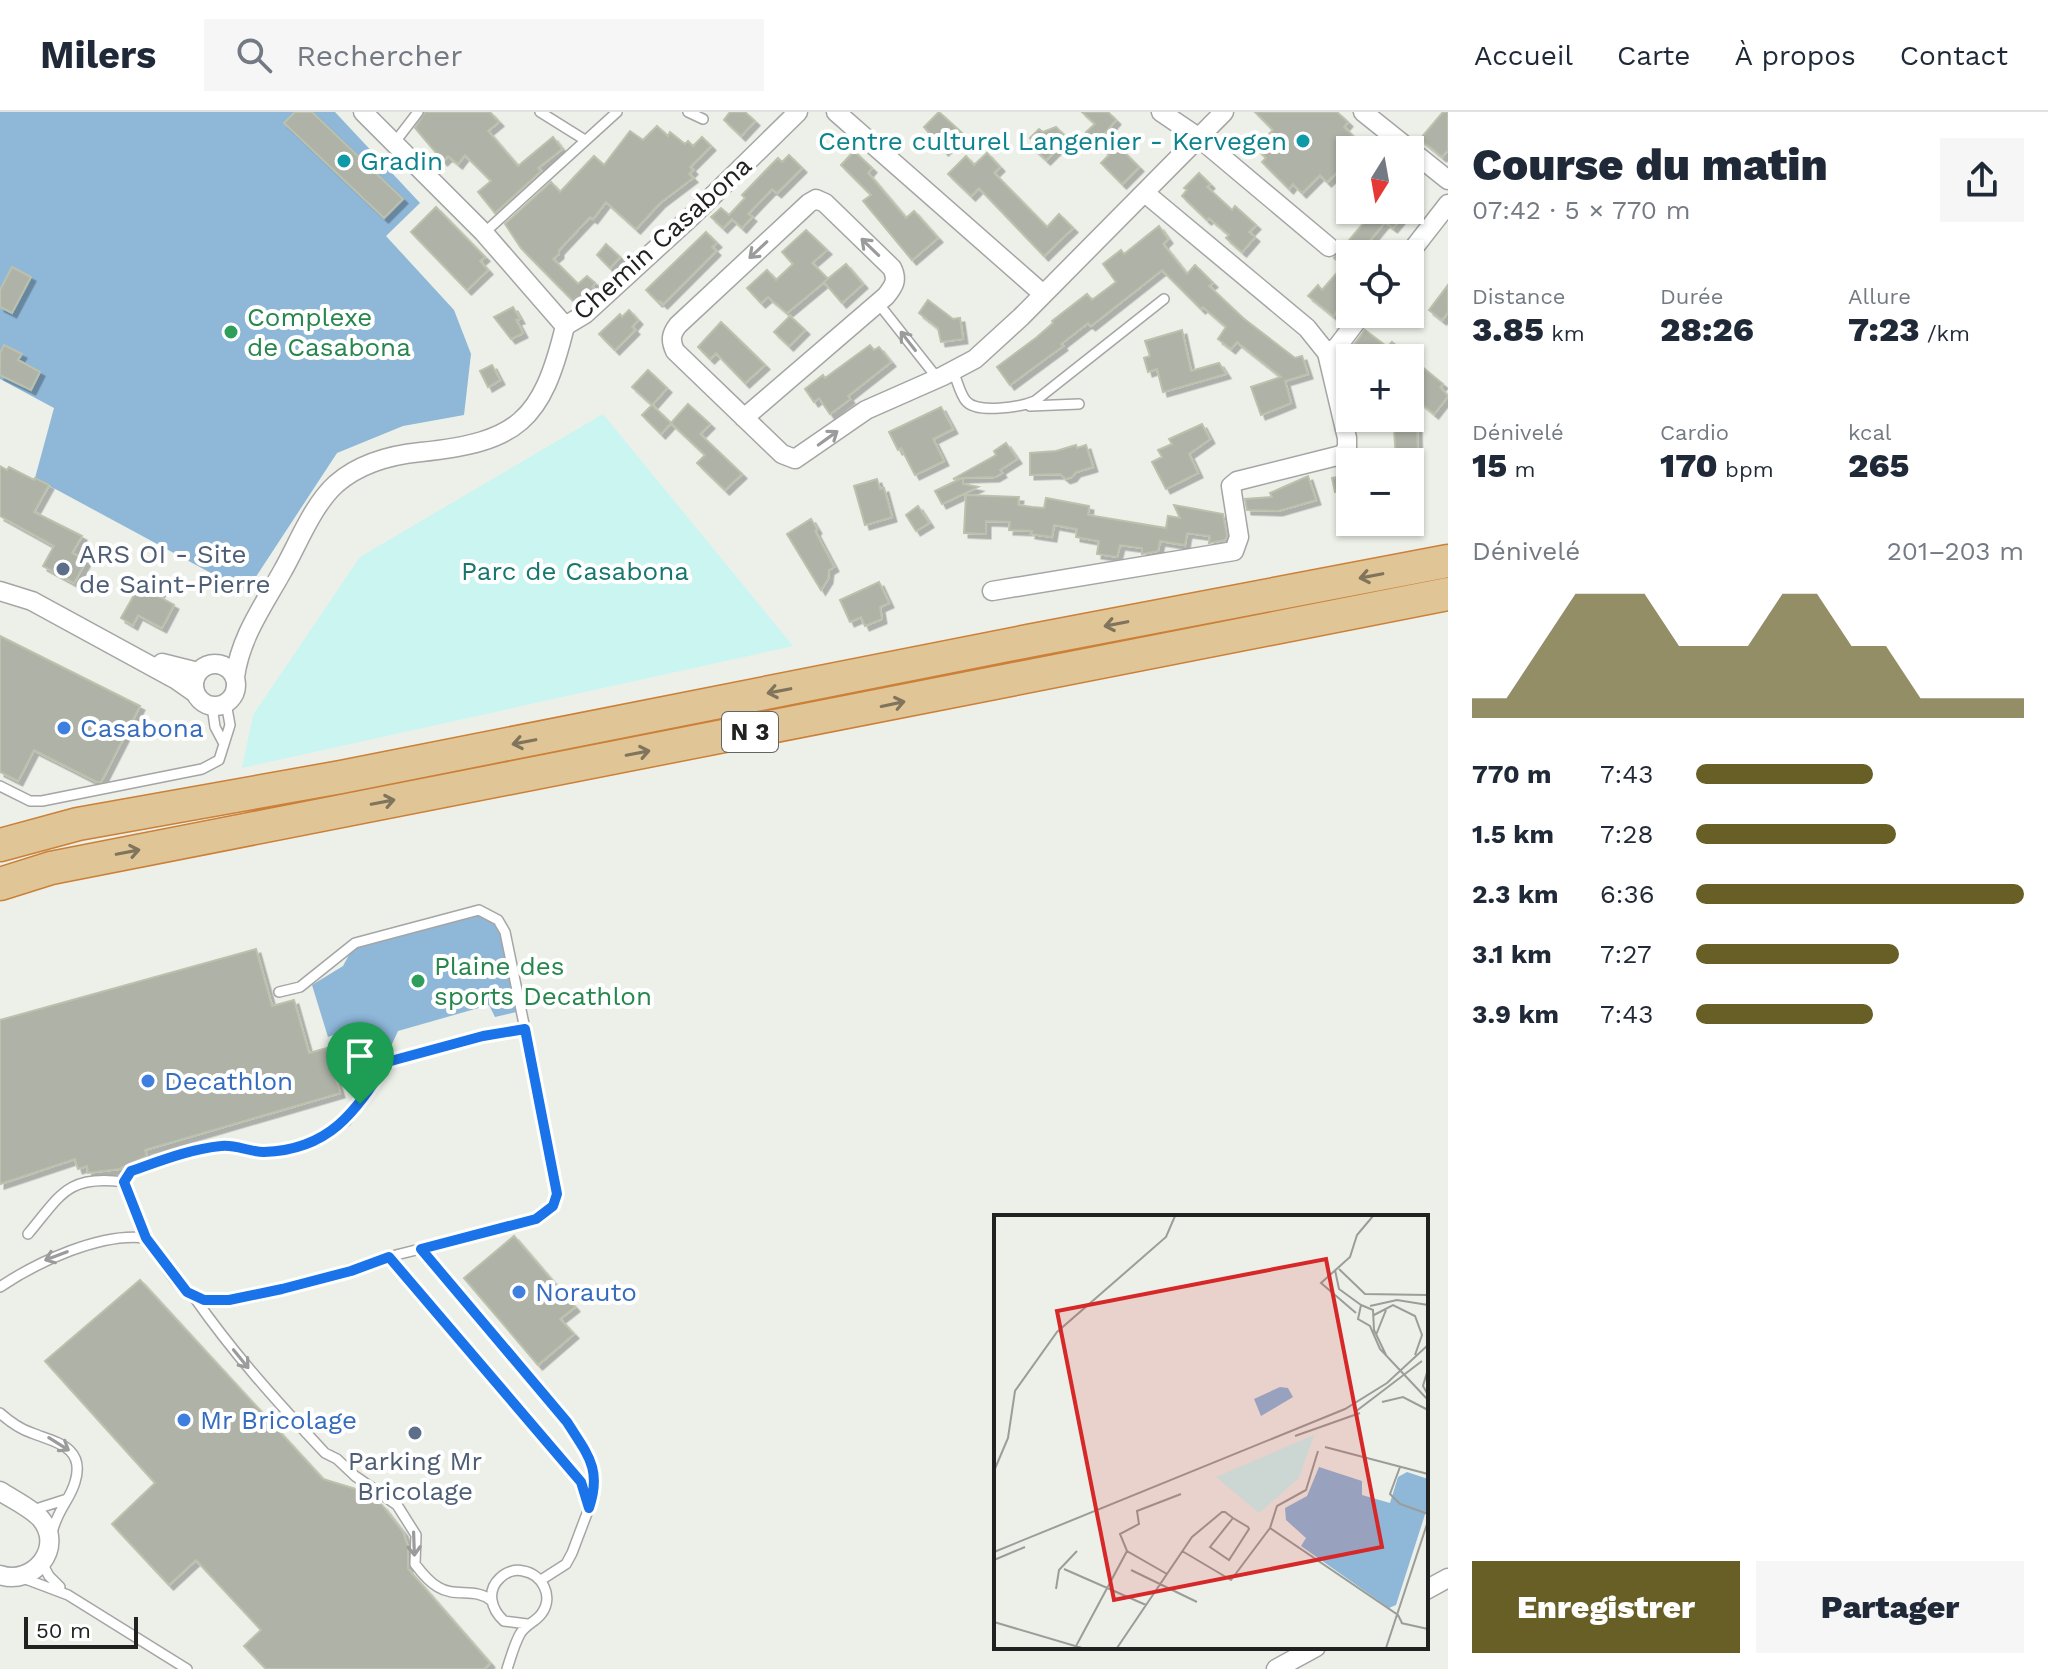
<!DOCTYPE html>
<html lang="fr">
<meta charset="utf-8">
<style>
body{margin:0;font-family:"Work Sans",sans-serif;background:#f6f6f7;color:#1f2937;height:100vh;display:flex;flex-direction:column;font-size:30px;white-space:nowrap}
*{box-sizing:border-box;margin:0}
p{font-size:26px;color:#747a83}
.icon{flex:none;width:44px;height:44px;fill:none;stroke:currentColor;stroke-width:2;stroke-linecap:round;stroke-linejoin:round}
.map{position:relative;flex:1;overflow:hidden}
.side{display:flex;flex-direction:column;background:#fff;width:600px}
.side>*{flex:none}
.needle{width:52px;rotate:191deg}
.buttons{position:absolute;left:1336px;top:24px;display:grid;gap:16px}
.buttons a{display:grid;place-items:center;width:88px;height:88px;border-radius:0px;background:#fff;box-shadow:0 2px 6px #0004;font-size:40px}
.scale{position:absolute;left:24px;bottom:20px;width:114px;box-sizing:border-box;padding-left:8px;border:4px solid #212121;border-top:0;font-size:22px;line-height:28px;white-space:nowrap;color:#212121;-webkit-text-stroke:6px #fff;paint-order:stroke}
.pin{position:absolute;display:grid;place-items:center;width:68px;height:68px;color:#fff;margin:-82px -34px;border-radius:50% 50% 50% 0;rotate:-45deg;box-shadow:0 0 8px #0007}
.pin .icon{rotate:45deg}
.round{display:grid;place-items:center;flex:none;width:84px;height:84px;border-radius:0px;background:#f6f6f7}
.headline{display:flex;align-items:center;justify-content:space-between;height:136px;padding:0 24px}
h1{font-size:44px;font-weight:800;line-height:60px}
.metrics{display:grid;grid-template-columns:repeat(3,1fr);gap:12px;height:136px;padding:8px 24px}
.metrics div{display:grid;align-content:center}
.metrics b{font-size:34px;font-weight:800}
.metrics small{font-size:22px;font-weight:400}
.metrics p{font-size:22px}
.chart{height:224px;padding:16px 24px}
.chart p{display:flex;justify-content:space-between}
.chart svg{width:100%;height:144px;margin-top:8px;fill:#675f26;opacity:.7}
.primary-button{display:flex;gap:16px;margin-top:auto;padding:16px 24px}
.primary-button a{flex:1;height:92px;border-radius:0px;background:#675f26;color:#fff;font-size:32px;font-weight:800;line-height:92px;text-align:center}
.primary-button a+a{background:#f6f6f7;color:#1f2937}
ul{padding:0 24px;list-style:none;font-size:26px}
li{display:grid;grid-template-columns:128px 96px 1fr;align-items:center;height:60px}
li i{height:20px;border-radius:10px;background:#675f26}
header{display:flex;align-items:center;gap:48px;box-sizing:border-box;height:112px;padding:0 40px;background:#fff;border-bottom:2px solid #e0e1e3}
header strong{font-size:38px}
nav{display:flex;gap:44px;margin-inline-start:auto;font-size:28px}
.search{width:560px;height:72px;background:#f6f6f7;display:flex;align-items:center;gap:20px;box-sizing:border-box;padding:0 28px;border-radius:0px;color:#747a83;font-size:30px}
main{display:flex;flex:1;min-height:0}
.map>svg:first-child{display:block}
.park{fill:#caf5f1}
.pitch{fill:#8eb7d8}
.building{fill:#afb2a7;stroke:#bbc1ac;stroke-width:2;filter:url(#shadow)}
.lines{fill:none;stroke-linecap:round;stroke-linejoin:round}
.lane-casing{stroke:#a5a5a5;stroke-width:12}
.street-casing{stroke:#a5a5a5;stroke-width:21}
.highway-casing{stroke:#cc7f37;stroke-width:35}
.lane{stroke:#fff;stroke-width:9}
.street{stroke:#fff;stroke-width:18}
.highway{stroke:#e0c697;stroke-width:32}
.oneway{stroke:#9b9b9b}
.oneway2{stroke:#80745c}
.route-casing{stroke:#fff;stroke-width:16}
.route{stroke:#1a73e8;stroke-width:10}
.culture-dot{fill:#0f9aa8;stroke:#fff;stroke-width:3}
.leisure-dot{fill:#2e9e5b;stroke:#fff;stroke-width:3}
.service-dot{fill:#5c6f8a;stroke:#fff;stroke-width:3}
.shop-dot{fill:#3f7fe0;stroke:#fff;stroke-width:3}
.labels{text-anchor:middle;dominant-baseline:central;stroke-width:8;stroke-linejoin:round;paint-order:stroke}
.shield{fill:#fff;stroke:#646464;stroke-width:2}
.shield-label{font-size:24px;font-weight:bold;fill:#212121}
.culture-label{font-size:26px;fill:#0d838f;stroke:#fff;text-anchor:end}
.street-label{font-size:26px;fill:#212121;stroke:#fff}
.leisure-label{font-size:26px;fill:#27864d;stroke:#fff;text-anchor:start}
.service-label{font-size:26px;fill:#4e5e75;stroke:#fff;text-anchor:start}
.park-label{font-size:26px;fill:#16776f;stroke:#fff}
.shop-label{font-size:26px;fill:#366cbe;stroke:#fff;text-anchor:start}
.inset-road{fill:none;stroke:#9b9d98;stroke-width:2}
.view{fill:#d62828;fill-opacity:0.15;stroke:#d62828;stroke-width:4}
.inset-edge{fill:none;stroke:#212121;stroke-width:4}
</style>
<header>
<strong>Milers</strong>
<div class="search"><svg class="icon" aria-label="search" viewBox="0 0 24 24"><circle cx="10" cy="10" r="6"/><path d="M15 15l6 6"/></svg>Rechercher</div>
<nav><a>Accueil</a><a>Carte</a><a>À propos</a><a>Contact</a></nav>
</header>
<main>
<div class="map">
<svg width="1448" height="1557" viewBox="0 0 1448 1557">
<defs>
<filter id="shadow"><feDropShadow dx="4.5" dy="4.5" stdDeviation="0" flood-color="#0004"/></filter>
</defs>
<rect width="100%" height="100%" fill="#ecf0e8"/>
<path class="park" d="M603 302 793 534 242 656 253 603 360 445Z"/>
<path class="pitch" d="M0 0H335L420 91 386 124 454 198 471 242 464 303 403 314 337 341 246 480 35 366 54 296 0 267Z
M491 799 497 803 523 891 516 900 495 905 489 893 398 919 392 932 369 939C361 923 344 919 328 925L312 873 343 854 350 841 365 831Z"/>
<path class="building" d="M295 0H312L403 87 384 106 284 11Z
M425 0H490L499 10 488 19 518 54 553 25 562 37 538 56 541 59 495 101 478 80 491 69 465 43 458 52 448 44 443 49 415 16Z
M730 0H745L755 9 741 24 724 8Z
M939 0 962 21 944 39 924 15Z
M1082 0H1108L1116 8 1105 21 1139 55 1122 72 1101 51 1109 43 1086 20 1095 12Z
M1255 0H1337L1348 10 1344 15 1356 27 1338 45 1345 52 1327 70 1320 63 1302 81 1293 72 1289 77 1262 50 1266 46 1256 36 1273 18Z
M1443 0H1448V38L1442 45 1420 27Z
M657 14 668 24 670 20 685 32 688 29 693 34 702 25 711 34 690 55 693 58 689 62 693 66 660 91 636 117 606 90 593 107 590 105 559 138V142L553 147 578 172 587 164 595 171 592 175 594 177 576 192 521 136 505 112 551 70 560 80 594 44 604 53 630 19 643 28Z
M1056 15 1065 24 1057 33 1059 35 1046 48 1032 35 1036 32 1030 26 1039 17 1043 20Z
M854 39 872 56 868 61 906 106 914 99 938 126 912 148 863 89 871 83 841 53Z
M987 41 1000 55 994 61 1047 115 1059 102 1073 116 1044 144 979 76 971 84 948 62 966 44 974 53Z
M789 43 802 56 777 81 772 77 748 102 752 105 742 116 732 107 723 116 711 105 721 96 729 103 745 86 742 83 769 55 778 46 782 50Z
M1199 61 1210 72 1207 75 1232 98 1235 94 1256 113 1249 120 1255 125 1242 140 1226 126 1229 123 1209 106 1207 108 1182 84 1187 78 1184 76Z
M436 95 485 145 480 149 488 158 467 178 411 120Z
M1370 98H1408L1393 116 1385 110 1366 133 1376 142H1350V174L1337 190 1342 194 1333 204 1308 184 1318 173 1322 178 1343 154 1334 146 1367 107 1369 109 1375 102Z
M1159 114 1168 127 1163 132 1187 162 1195 153 1213 171 1209 174 1243 206 1295 246 1302 244 1308 262 1285 269 1291 291 1261 303 1251 275 1281 265 1237 230 1231 237 1218 227 1226 215 1203 195 1201 197 1162 158 1091 214 1088 211 1061 232 1063 234 1010 273 997 255 1037 225 1053 211 1052 209 1087 182 1092 188 1116 170 1103 152 1121 138 1124 142Z
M806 118 827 138 812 151 828 167 787 201 768 185 761 191 747 176 767 158 776 168 793 152 782 140Z
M706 120 717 131 712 135 716 139 663 192 660 189 658 190 646 178Z
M606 132 620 145 610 156 597 143Z
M846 152 863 172 842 191 824 170Z
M12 155 31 165 12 201 0 195V178Z
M1448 173V200L1442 208 1429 198Z
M928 188 953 207 960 206 963 227 941 230 938 216 919 201Z
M513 195 520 207 516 208 523 221 511 227 494 205Z
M629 198 638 208 632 215 635 218 615 238 599 222 620 202 622 205Z
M790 204 805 218 789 234 774 220Z
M721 210 765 253 745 271 716 241 710 247 698 235Z
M1182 218 1191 259 1219 251 1226 262 1163 280 1157 257 1148 260 1144 246 1150 244 1145 229Z
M1365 218 1386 234 1376 246H1367L1352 235Z
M1392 230 1443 272 1440 275 1448 284 1434 302 1410 282V246H1390L1383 240Z
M4 233 22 242 18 248 40 260 31 278 0 263V241Z
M870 233 874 238 879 235 891 250 848 284 850 287 830 302 819 286 814 290 805 277 823 263 825 266Z
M492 253 500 268 488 275 480 259Z
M648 258 667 276 652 293 632 275Z
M688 292 710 312 700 322 742 362 725 378 697 351 705 343 671 311 661 322 642 303 652 293 671 311Z
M941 295 953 317 933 327 944 349 915 363 901 336 898 338 889 320Z
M1202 312 1210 327 1189 342 1198 361 1166 377 1152 350 1162 345 1158 338 1172 332 1169 327Z
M1417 314 1418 350H1396L1394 315Z
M1006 331 1017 347 1000 358 1002 361 995 365 963 366V372L978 375 942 392 935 379 962 366 953 367 996 343 994 339Z
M1076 333 1077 336 1086 333 1093 355 1076 360 1072 365 1066 367 1060 362 1030 363V341L1056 339Z
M0 354 7 358 9 355 34 368 35 366 49 373 34 400 82 424 72 441 86 449 74 471 43 454 54 434 0 404Z
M1350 362V376L1335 380 1332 366Z
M1308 364 1316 388 1278 399 1247 398 1245 387 1272 385 1270 381Z
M877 367 880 377 884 376 892 405 865 413 854 374Z
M966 383 1019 385 1018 393 1032 395 1044 396 1046 386 1089 394 1088 403 1166 416 1168 404 1180 406 1174 393 1223 402 1227 424 1225 428 1209 431 1210 424 1187 421 1185 433 1160 429 1158 439 1142 442V436L1120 433 1117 445 1097 442 1099 429 1076 425 1077 417 1054 413 1052 425 1031 422 1032 419 1009 418 1010 410 986 409V422L964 421Z
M918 394 929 411 916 419 906 403Z
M811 407 817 417 815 419 834 455 829 458 828 467 821 478 787 422Z
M142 469 161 479 158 484 174 493 162 516 138 503 133 513 121 506Z
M879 470 889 491 880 495 882 507 865 514 861 505 850 510 840 488Z
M0 524 140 594 101 670H97L34 638 18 669 0 660Z
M256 837 272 894 294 888 309 941 327 936 340 981 145 1038 147 1044 119 1057 88 1061 87 1054 78 1057 75 1047 0 1072V908Z
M514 1124 575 1195 560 1207 574 1222 538 1253 464 1166Z
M140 1168 323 1367 359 1378 382 1393 403 1420 408 1435V1457L490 1551 484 1557H266L244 1534 261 1518 196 1448 169 1473 112 1412 155 1371 45 1249Z"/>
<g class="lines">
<g class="lane-casing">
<path id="lane" d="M540 0 585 28
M688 0 703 7
M395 30 418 0
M484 121 617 0
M878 191 938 267
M953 259C957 268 960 282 966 289 977 302 1021 295 1035 289L1164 187
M1030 294 1079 292
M212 594 215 615 223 630
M0 674 30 689H42L202 657 219 648 230 613 226 591
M279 880 300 875 355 831 479 798 498 808 505 820 525 917
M28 1122C60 1084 67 1062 124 1070L146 1126
M421 1137 567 1310C588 1343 602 1357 589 1396
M389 1145 581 1370 589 1396 572 1441 566 1452 541 1468
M0 1175C37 1150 101 1120 146 1126 162 1145 174 1177 198 1186 237 1201 356 1153 400 1142 445 1131 491 1119 536 1107L553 1094 557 1082 525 917 483 924 387 950 346 1009 315 1029 295 1036 261 1040 225 1033 166 1047 131 1059 124 1070
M194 1185C233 1241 278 1291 325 1341L337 1347 355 1364 397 1393 416 1423 415 1452C421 1460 429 1470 438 1475 455 1486 476 1475 492 1489
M0 1301C9 1309 20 1317 32 1321 54 1330 86 1334 75 1370 70 1388 57 1398 52 1421
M33 1398 64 1388
M42 1451 49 1464 60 1475
M23 1466 68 1483 187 1557
M507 1557C511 1545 514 1533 520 1522 526 1512 536 1510 542 1501 554 1484 542 1462 523 1459 515 1457 506 1460 500 1466 486 1479 491 1497 504 1509L527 1512"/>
</g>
<g class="street-casing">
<path id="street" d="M363 0 484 121 565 214
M836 0 1043 182
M1161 0 1198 25 1329 135
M1363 0 1448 68
M1409 142 1448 92
M565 214 585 202 692 104 798 0
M1327 241 1337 235 1362 202
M744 306 886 184C894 174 898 168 892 156L825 91 816 87 809 91 678 213C671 222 670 228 675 239L782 342 795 347 866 298 943 264 975 247 1021 205 1224 0
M0 479 32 489 175 567 195 581
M992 479 1234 439 1239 425 1231 374 1237 369 1341 343 1347 337V326L1327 241 1307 216 1145 81
M162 551 198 560
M194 573a21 21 0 1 1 42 0a21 21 0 1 1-42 0Z
M235 565C240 526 263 494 282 460 298 432 312 394 336 372 360 351 390 343 421 340 518 330 542 309 565 214
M0 1379C12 1387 33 1397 41 1407 65 1436 33 1474 0 1463
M1426 1478 1448 1466
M1276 1557 1316 1535"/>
</g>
<g class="highway-casing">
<path id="highway" d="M0 733 78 712 341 665 1028 529 1448 449
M0 772 51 756 1448 482"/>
</g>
<use href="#lane" class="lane"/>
<use href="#street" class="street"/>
<use href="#highway" class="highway"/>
</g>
<defs><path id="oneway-shaft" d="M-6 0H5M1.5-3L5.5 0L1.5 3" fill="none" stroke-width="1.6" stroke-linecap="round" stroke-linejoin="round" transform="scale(2)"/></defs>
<g class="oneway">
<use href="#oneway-shaft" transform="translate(870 135) rotate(-136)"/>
<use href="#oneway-shaft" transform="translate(758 138) rotate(137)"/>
<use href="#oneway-shaft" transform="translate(908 229) rotate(-128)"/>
<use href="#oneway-shaft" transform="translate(828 326) rotate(-36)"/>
<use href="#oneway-shaft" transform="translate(56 1144) rotate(159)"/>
<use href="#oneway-shaft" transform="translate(241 1247) rotate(51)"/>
<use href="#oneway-shaft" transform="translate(59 1332) rotate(32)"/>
<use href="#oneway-shaft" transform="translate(414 1432) rotate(88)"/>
</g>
<g class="oneway2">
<use href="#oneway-shaft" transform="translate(1371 464) rotate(169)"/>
<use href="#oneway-shaft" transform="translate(1116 512) rotate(169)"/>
<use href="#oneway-shaft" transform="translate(779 579) rotate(169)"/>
<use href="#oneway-shaft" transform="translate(893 592) rotate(-12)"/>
<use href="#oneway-shaft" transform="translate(524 630) rotate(169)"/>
<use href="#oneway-shaft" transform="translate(638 641) rotate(-11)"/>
<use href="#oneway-shaft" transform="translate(383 690) rotate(-11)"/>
<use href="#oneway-shaft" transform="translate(128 740) rotate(-11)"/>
</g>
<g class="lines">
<g class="route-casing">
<path id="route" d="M525 917 557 1082 553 1094 536 1107 421 1137 567 1310C588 1343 602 1357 589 1396L581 1370 389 1145 351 1159 282 1177 229 1188H204L187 1180 146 1126 124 1070 131 1059C160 1049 190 1037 221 1034 235 1032 249 1040 264 1040 329 1038 355 1001 387 950L483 924Z"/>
</g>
<use href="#route" class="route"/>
</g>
<g class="culture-dot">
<circle cx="1303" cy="29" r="8"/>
<circle cx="344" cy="49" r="8"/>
</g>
<g class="leisure-dot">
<circle cx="231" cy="220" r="8"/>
<circle cx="418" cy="869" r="8"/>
</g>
<g class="service-dot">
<circle cx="63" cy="457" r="8"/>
<circle cx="415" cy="1321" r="8"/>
</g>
<g class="shop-dot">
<circle cx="64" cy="616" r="8"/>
<circle cx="148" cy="969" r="8"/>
<circle cx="519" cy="1180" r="8"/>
<circle cx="184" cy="1308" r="8"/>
</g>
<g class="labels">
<rect class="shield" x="722" y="600" width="56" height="40" rx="6"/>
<g class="shield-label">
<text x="750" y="620">N 3</text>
</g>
<g class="culture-label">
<text x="1287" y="29">Centre culturel Langenier - Kervegen</text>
<text x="360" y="49" text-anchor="start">Gradin</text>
</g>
<g class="street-label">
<text transform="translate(662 126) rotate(-42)">Chemin Casabona</text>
</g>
<g class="leisure-label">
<text x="247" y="205">Complexe<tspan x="247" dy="30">de Casabona</tspan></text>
<text x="434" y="854">Plaine des<tspan x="434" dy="30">sports Decathlon</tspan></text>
</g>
<g class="service-label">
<text x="79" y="442">ARS OI - Site<tspan x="79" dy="30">de Saint-Pierre</tspan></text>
<text x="415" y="1349" text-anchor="middle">Parking Mr<tspan x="415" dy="30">Bricolage</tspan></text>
</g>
<g class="park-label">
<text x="575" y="459">Parc de Casabona</text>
</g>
<g class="shop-label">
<text x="80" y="616">Casabona</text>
<text x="164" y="969">Decathlon</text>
<text x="535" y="1180">Norauto</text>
<text x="200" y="1308">Mr Bricolage</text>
</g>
</g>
<g transform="translate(994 1103)">
<rect width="434" height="434" fill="#ecf0e8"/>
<path d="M320 220 305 263 265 298 222 262Z" fill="#caf5f1"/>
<path d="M286 172 294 173 299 182 267 201 260 184ZM325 252 368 266V280L396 288 404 262 413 257 434 264V290L402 390 395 393 307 331 312 323 292 305 291 293 313 281Z" fill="#8eb7d8"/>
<path class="inset-road" d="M345 54 371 79 434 80M341 55 345 74 367 90M376 91 403 85 434 90M362 98 327 68 356 42 363 20 379 1M380 100 399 90 421 101 428 120 421 140M382 120 392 95M392 140 380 115 379 95 367 90 364 104 376 111 386 134 434 185M434 154 429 171 434 180M388 187 409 182 434 195M361 197 428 146M301 221 366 198M331 232 434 259M406 252 396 279 406 289 434 299M0 256 14 223 21 176 63 117 172 22 181 1M276 313 404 400 408 408M276 313 283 291 312 275 324 236M188 336 237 365 276 313M0 337 351 194 393 168 434 130M0 345 31 332M70 354 152 390M137 355 203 387M173 359 133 336 126 319 145 309 143 296 187 279M62 374 65 355 83 336M0 407 88 433M407 408 434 414M81 433 133 336M123 433 198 322 228 297H231L239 303 254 312 255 314 235 345 216 332 239 303M392 433 434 306"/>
<path class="view" d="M332 44 388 332 120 385 63 96Z"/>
<rect width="434" height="434" class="inset-edge"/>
</g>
</svg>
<div class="buttons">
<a><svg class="needle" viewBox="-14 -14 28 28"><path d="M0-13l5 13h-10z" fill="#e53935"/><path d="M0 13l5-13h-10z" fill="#747a83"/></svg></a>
<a><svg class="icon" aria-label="locate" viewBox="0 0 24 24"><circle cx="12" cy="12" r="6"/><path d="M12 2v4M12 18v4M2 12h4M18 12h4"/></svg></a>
<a>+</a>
<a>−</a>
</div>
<div class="scale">50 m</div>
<div class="pin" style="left:360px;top:992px;background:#1e9e55"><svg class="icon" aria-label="arrive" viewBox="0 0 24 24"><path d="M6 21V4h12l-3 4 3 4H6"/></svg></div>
</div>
<section class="side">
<div class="headline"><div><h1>Course du matin</h1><p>07:42 · 5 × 770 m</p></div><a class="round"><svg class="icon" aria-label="share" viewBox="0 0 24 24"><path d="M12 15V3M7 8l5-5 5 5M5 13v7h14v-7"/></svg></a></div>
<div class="metrics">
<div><p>Distance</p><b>3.85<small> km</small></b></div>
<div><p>Durée</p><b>28:26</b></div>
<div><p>Allure</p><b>7:23<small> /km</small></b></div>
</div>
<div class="metrics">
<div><p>Dénivelé</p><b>15<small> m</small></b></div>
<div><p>Cardio</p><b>170<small> bpm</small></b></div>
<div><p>kcal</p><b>265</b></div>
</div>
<div class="chart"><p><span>Dénivelé</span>201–203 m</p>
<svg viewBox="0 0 160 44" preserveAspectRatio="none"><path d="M0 44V38L10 38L20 22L30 6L40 6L50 6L60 22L70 22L80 22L90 6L100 6L110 22L120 22L130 38L140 38L150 38L160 38V44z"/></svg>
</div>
<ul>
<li><b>770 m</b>7:43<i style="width:54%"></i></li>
<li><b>1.5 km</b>7:28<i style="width:61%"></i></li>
<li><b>2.3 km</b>6:36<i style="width:100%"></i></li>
<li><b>3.1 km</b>7:27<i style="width:62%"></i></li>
<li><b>3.9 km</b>7:43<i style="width:54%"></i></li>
</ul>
<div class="primary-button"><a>Enregistrer</a><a>Partager</a></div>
</section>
</main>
